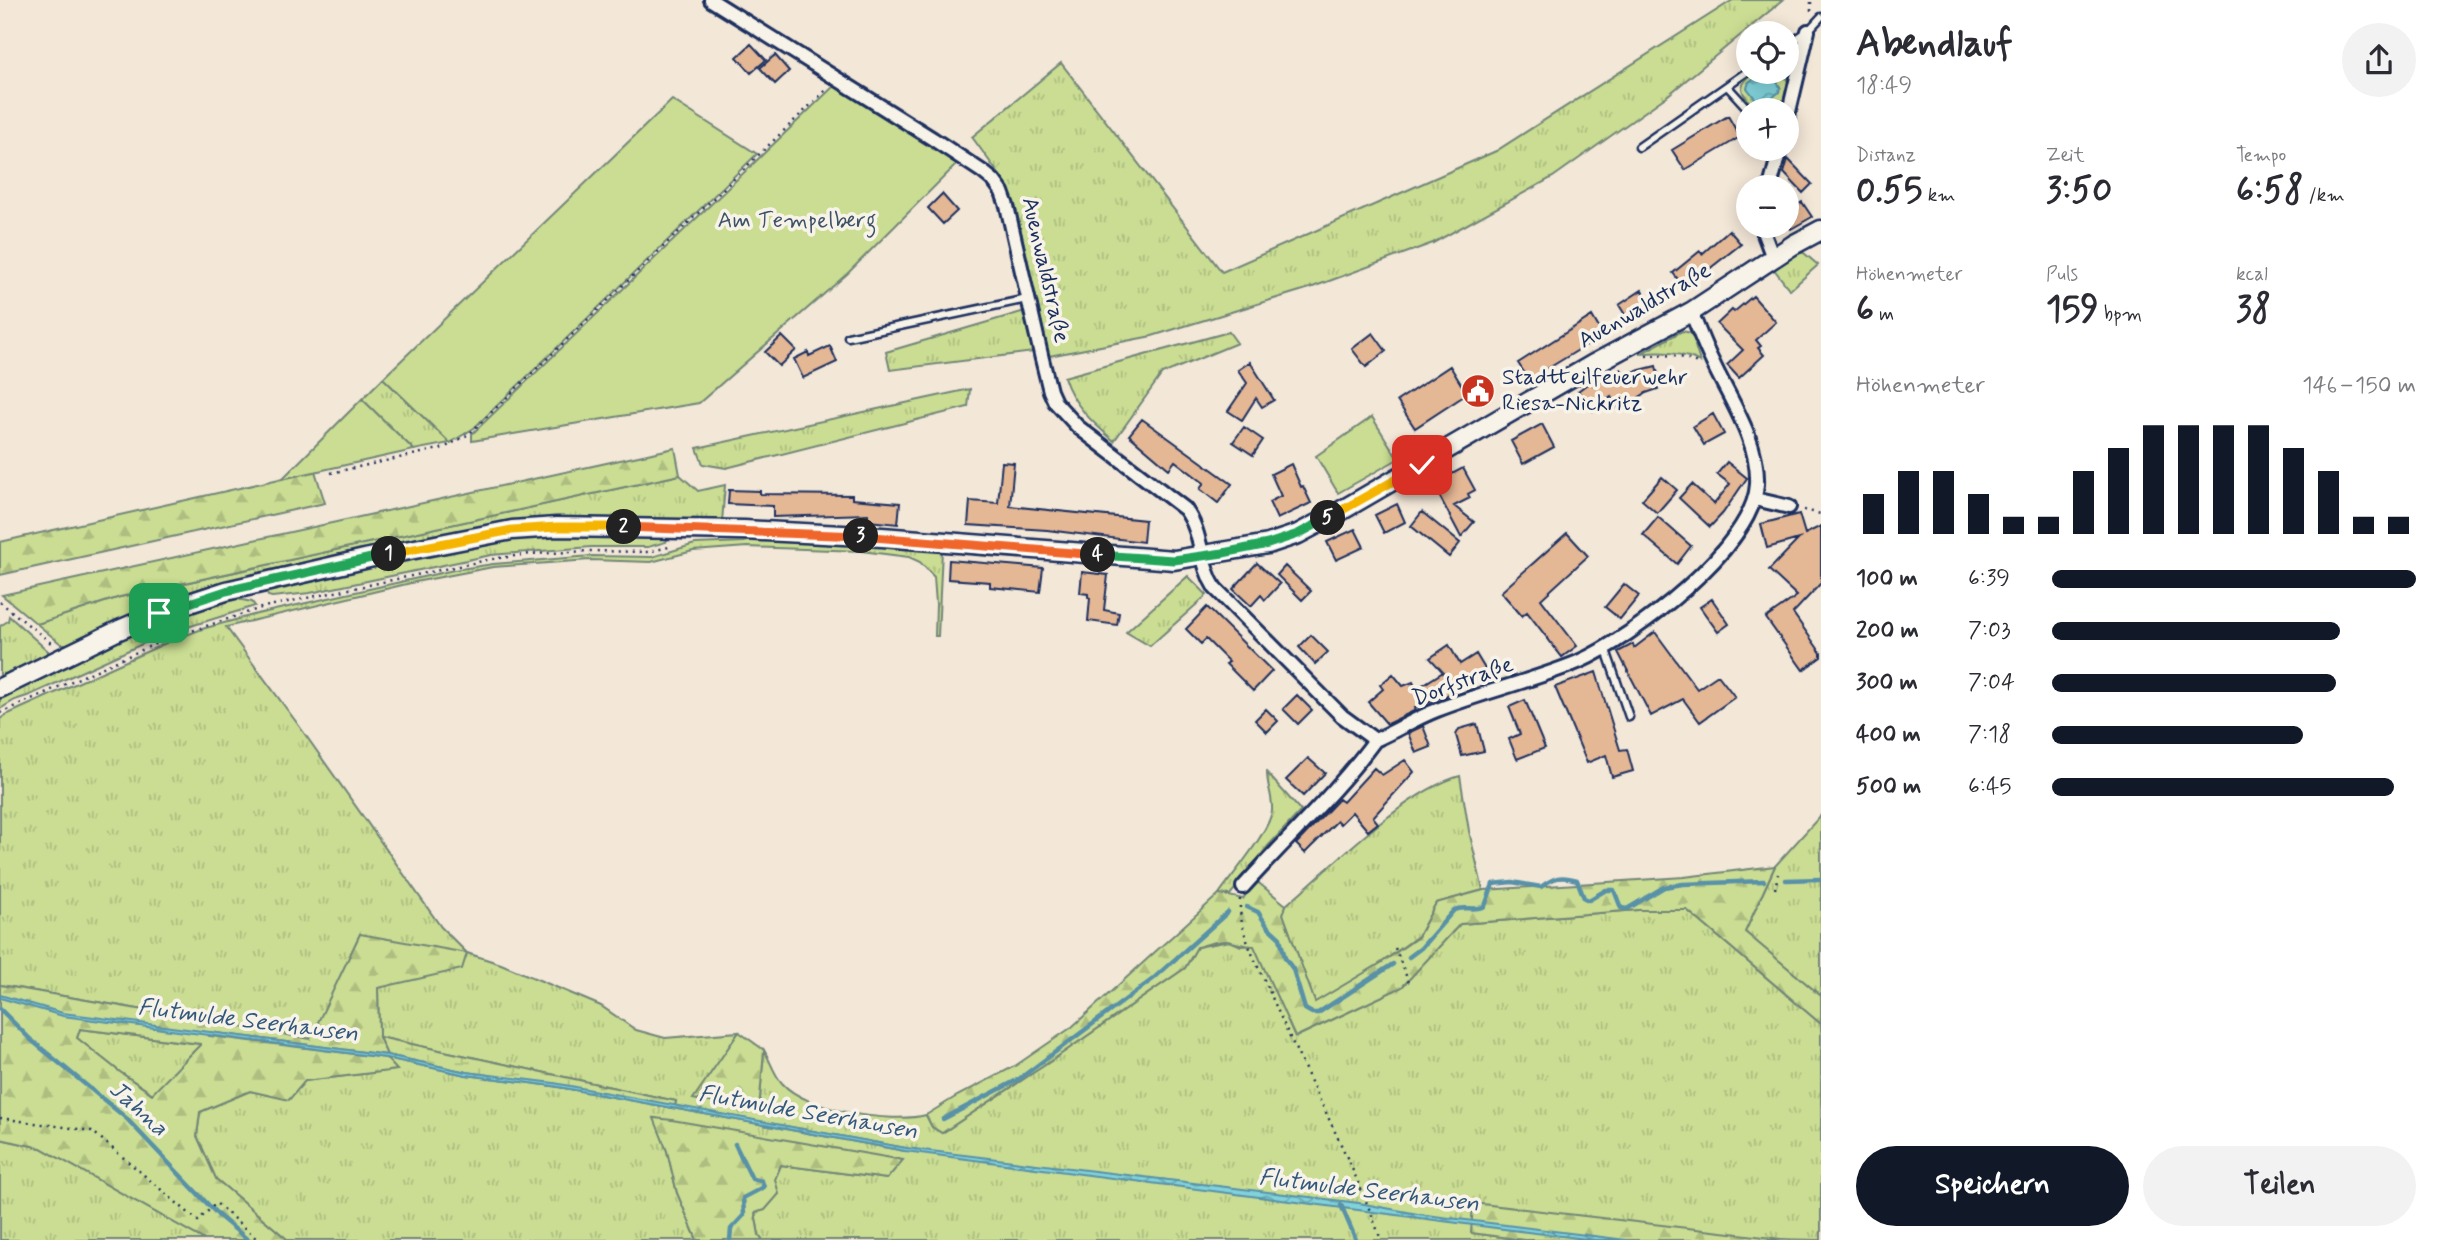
<!DOCTYPE html>
<html lang="de">
<meta charset="utf-8">
<style>
body{margin:0;font-family:Mynerve,sans-serif;background:#f2f2f3;color:#2b2b33;height:100vh;display:flex;flex-direction:column;font-size:26px;white-space:nowrap}
*{box-sizing:border-box;margin:0}
p{font-size:23px;color:#7c7c81}
.icon{flex:none;width:38px;height:38px;fill:none;stroke:currentColor;stroke-width:2;stroke-linecap:round;stroke-linejoin:round}
.map{position:relative;flex:1;overflow:hidden}
.panel{display:flex;flex-direction:column;background:#fff;width:630px}
.panel>*{flex:none}
.fabs{position:absolute;left:1736px;top:21px;display:grid;gap:14px}
.fabs a{display:grid;place-items:center;width:63px;height:63px;border-radius:50%;background:#fff;box-shadow:0 4px 18px #0003;font-size:35px}
.pin{position:absolute;display:grid;place-items:center;width:60px;height:60px;color:#fff;margin:-30px;border-radius:14px;box-shadow:0 4px 10px #0006}
.km{position:absolute;width:35px;height:35px;margin:-18px;border-radius:50%;background:#222;color:#fff;font-size:19px;line-height:35px;text-align:center}
.round{display:grid;place-items:center;flex:none;width:74px;height:74px;border-radius:37px;background:#f2f2f3}
.overview{display:flex;align-items:center;justify-content:space-between;height:119px;padding:0 35px}
h1{font-size:38px;font-weight:800;line-height:52px}
.stats{display:grid;grid-template-columns:repeat(3,1fr);gap:10px;height:119px;padding:7px 35px}
.stats div{display:grid;align-content:center}
.stats b{font-size:35px;font-weight:800}
.stats small{font-size:19px;font-weight:400}
.stats p{font-size:19px}
.chart{height:196px;padding:14px 35px}
.chart p{display:flex;justify-content:space-between}
.chart svg{width:100%;height:126px;margin-top:7px;stroke:#111827;stroke-width:6}
.button{display:flex;gap:14px;margin-top:auto;padding:14px 35px}
.button a{flex:1;height:80px;border-radius:42px;background:#111827;color:#fff;font-size:28px;font-weight:800;line-height:80px;text-align:center}
.button a+a{background:#f2f2f3;color:#2b2b33}
ul{padding:0 35px;list-style:none;font-size:23px}
li{display:grid;grid-template-columns:112px 84px 1fr;align-items:center;height:52px}
li i{height:18px;border-radius:9px;background:#111827}
main{display:flex;flex:1;min-height:0}
.map>svg:first-child{display:block}
.grass{fill:url(#grass-tufts);stroke:#728678;stroke-width:2}
.forest{fill:url(#forest-firs);stroke:#728678;stroke-width:2;fill-rule:evenodd}
.wetland{fill:url(#wetland-marsh);stroke:#728678;stroke-width:2}
.green{fill:#cadd92;stroke:#728678;stroke-width:2}
.water{fill:url(#water-waves);stroke:#5891a8;stroke-width:2}
.lines{fill:none;stroke-linecap:round;stroke-linejoin:round}
.stream{stroke:#5891a8;stroke-width:4.5}
.building{fill:#e4b795;stroke:#1b2f5e;stroke-width:2}
.lane-casing{stroke:#1b2f5e;stroke-width:11}
.street-casing{stroke:#1b2f5e;stroke-width:18}
.secondary-casing{stroke:#1b2f5e;stroke-width:23}
.path{stroke:#1b2f5e;stroke-width:2.5;stroke-dasharray:2 5;stroke-linecap:butt}
.lane{stroke:#f7f3e8;stroke-width:6}
.street{stroke:#f7f3e8;stroke-width:12}
.secondary{stroke:#f7f3e8;stroke-width:18}
.split-1-casing{stroke:#fff;stroke-width:14}
.split-2-casing{stroke:#fff;stroke-width:14}
.split-3-casing{stroke:#fff;stroke-width:14}
.split-4-casing{stroke:#fff;stroke-width:14}
.split-5-casing{stroke:#fff;stroke-width:14}
.split-6-casing{stroke:#fff;stroke-width:14}
.split-1{stroke:#22a559;stroke-width:9}
.split-2{stroke:#f5b400;stroke-width:9}
.split-3{stroke:#f0652b;stroke-width:9}
.split-4{stroke:#f0652b;stroke-width:9}
.split-5{stroke:#22a559;stroke-width:9}
.split-6{stroke:#f5b400;stroke-width:9}
.labels{text-anchor:middle;dominant-baseline:central;stroke-width:7;stroke-linejoin:round;paint-order:stroke}
.park-label{font-size:23px;fill:#3e5268;stroke:#f7f3e8}
.street-label{font-size:23px;fill:#1b2f5e;stroke:#f7f3e8}
.poi-label{font-size:23px;fill:#1b2f5e;stroke:#f7f3e8;text-anchor:start}
.water-label{font-size:24px;font-style:italic;fill:#34587d;stroke:#f7f3e8}
</style>
<main>
<div class="map">
<svg width="1821" height="1240" viewBox="0 0 1821 1240">
<defs>
<pattern id="grass-tufts" width="24" height="20" patternUnits="userSpaceOnUse" patternTransform="scale(1.75)"><rect width="24" height="20" fill="#cadd92"/><path d="M3 7l-1-3M5 7V3M7 7l1-3M15 17l-1-3M17 17v-4M19 17l1-3" fill="none" stroke="#adbe80"/></pattern>
<pattern id="forest-firs" width="22" height="20" patternUnits="userSpaceOnUse" patternTransform="scale(1.75)"><rect width="22" height="20" fill="#cadd92"/><path d="M5 1l3.5 6h-7zM16 11l3.5 6h-7z" fill="#adbe80"/></pattern>
<pattern id="wetland-marsh" width="20" height="14" patternUnits="userSpaceOnUse" patternTransform="scale(1.75)"><rect width="20" height="14" fill="#cadd92"/><path d="M1 5h8M5 5V1M11 12h8M15 12V8" fill="none" stroke="#adbe80"/></pattern>
<pattern id="water-waves" width="16" height="10" patternUnits="userSpaceOnUse" patternTransform="scale(1.75)"><rect width="16" height="10" fill="#81d2da"/><path d="M0 5q4-4 8 0t8 0" fill="none" stroke="#69abb4"/></pattern>
</defs>
<rect width="100%" height="100%" fill="#f3e7d7"/>
<filter id="ink" filterUnits="userSpaceOnUse"><feTurbulence type="fractalNoise" baseFrequency=".0143" numOctaves="2"/><feDisplacementMap in="SourceGraphic" scale="14" xChannelSelector="R" yChannelSelector="G"/><feConvolveMatrix kernelMatrix="1 2 1 2 8 2 1 2 1" color-interpolation-filters="sRGB"/></filter>
<g filter="url(#ink)">
<path class="grass" d="M1733 0H1783L1667 96 1553 177 1433 243 1310 288 1152 336 1049 356 1015 205 1006 184 972 137 1061 63 1222 272 1496 151Z
M1755 72H1763L1749 82 1780 87 1770 72H1783L1788 82 1782 110H1755C1742 92 1734 87 1755 72Z
M1794 253H1804L1818 265 1790 290 1773 268Z
M1025 311 1034 352 890 370 886 352Z
M1682 331 1691 333 1698 344 1695 346 1700 362C1681 352 1661 351 1640 354Z
M1229 332 1237 343 1162 374 1114 441C1092 422 1073 405 1064 377Z
M383 378 450 443 414 450 362 399Z
M970 389 968 407 726 468 703 464 697 448Z
M680 475 698 491 725 485 722 522 557 521 457 532 73 644H61L37 624 120 597Z
M665 533 668 538 666 542 648 547H591L491 555 310 593 272 597 268 596 266 592 268 588 512 537Z
M749 537 819 540 942 550 938 636H935L936 604 934 577 920 562 909 557 861 551 747 547 693 551 651 562 590 560 493 567 415 582 226 627 297 723 441 927 467 953 501 964 601 1006 636 1030 665 1038 739 1032 694 1099 759 1109 764 1050C770 1060 774 1075 782 1083 806 1111 892 1124 926 1115L932 1127 942 1133 1051 1061 1185 968 1197 947 1230 941 1241 946 1254 945 1296 1037 1402 987 1460 924 1638 910H1687L1821 1024V1240L1472 1233 1524 1240H763L759 1235 755 1212 775 1179 781 1165 887 1179 655 1118 667 1151 677 1193 697 1240H288L216 1179 197 1136 200 1112 250 1091 289 1099 304 1081 396 1070 386 1058 466 1075 553 1086 905 1151 906 1148 675 1106 676 1101 379 1037 378 988 360 934 311 1039 0 985V719L6 715 166 643 202 629 257 614 454 570 493 564 591 556 652 557 695 544 744 542 748 541Z
M1188 576 1207 595 1150 646 1126 632Z
M227 597 252 602 255 606 162 635 30 695 15 700 0 709V696L162 619Z
M9 616 48 651 43 658 0 680V626L8 621Z
M1267 773 1301 811 1268 846 1230 895 1219 894C1232 875 1269 832 1272 811 1273 797 1267 786 1267 773Z
M1460 776 1469 831 1483 890 1436 903 1418 936 1381 963 1315 1003 1283 914 1286 905C1331 867 1405 791 1460 776Z
M1821 815V996L1745 932 1775 866Z
M80 1029 201 1044 153 1094 120 1072 77 1038Z
M0 1139 41 1148 205 1240H0Z"/>
<path class="forest" d="M675 448 680 475 120 597 37 624 2 595Z
M315 471 325 503 0 575V542Z
M1775 866 1745 932 1821 996V1024L1687 910H1638L1460 924 1402 987 1295 1037 1254 946C1245 946 1241 944 1232 942 1221 939 1208 944 1197 947L1185 968 1051 1061 942 1133 932 1127 926 1115 957 1096 1015 1066 1072 1027 1219 894 1243 899 1255 880 1286 905 1283 914 1315 1002 1381 963 1418 937 1436 903 1484 890 1684 877Z
M360 934 467 953 462 969 378 988 379 1037 387 1055 210 1032 209 1036 386 1058 397 1070 305 1081 289 1100 250 1091 200 1112 197 1136 216 1179 288 1240H205L41 1148 0 1139V985L310 1039ZM80 1029 200 1044V1045L152 1094 120 1072 77 1038Z
M739 1032 764 1050 759 1110 693 1099Z
M654 1118 672 1120 903 1160 887 1179 781 1165 775 1179 779 1194 765 1210 755 1213 759 1235 763 1240H697L677 1193 667 1151Z
M1473 1203 1790 1240H1524L1471 1233Z"/>
<path class="wetland" d="M379 1037 676 1101 675 1106 467 1072 387 1055Z"/>
<path class="green" d="M836 84 959 162 847 274 699 403 472 441V434Z
M672 100 757 154 474 428 450 443 383 378Z
M362 399 414 450 282 479Z
M1372 417 1398 459 1338 493 1316 456Z"/>
<path class="water" d="M1763 72H1770L1780 87 1779 92 1762 107 1747 88 1749 82Z
M0 995 63 1013 387 1055 467 1072 554 1083 906 1148 1359 1203 1418 1214 1626 1240H1595L1519 1231 905 1151 553 1086 466 1075 386 1058 63 1016 0 998Z"/>
<g class="lines">
<path class="stream" d="M1786 880 1821 879
M1247 907 1258 912 1268 927 1280 938 1285 958 1293 969 1305 1009 1312 1013H1318L1393 964
M1409 957 1421 948 1454 910C1464 905 1474 912 1485 906L1493 884 1512 882 1541 887C1554 877 1561 875 1577 880L1584 898 1589 900 1606 890H1614L1621 908 1627 909 1664 887 1683 884 1764 881
M0 1009 30 1039 126 1118 219 1216 248 1240
M943 1119 1019 1079 1062 1047 1153 979 1228 912
M1341 1205 1356 1240
M730 1240 731 1229 744 1215 743 1198 764 1187 762 1181 752 1179 735 1144"/>
</g>
<path class="building" d="M751 44 766 60 751 73 737 57Z
M775 55 789 71 775 84 760 68Z
M1728 116 1740 137 1685 170 1672 150Z
M1788 159 1812 184 1803 193 1784 173Z
M942 194 957 211 943 224 928 208Z
M1802 202 1812 217 1791 229 1787 222V211Z
M1729 230 1741 244 1685 288 1673 273 1700 251 1702 254Z
M1642 290 1652 307 1629 321 1619 305Z
M1753 296 1776 322 1756 340 1761 346 1758 348 1764 355 1739 378 1727 365 1743 350 1717 324 1732 310 1734 312Z
M1592 316 1603 335 1529 380 1518 363Z
M1373 333 1386 351 1366 367 1352 349Z
M782 336 796 350 779 366 765 352Z
M830 346 837 362 803 378 794 359 808 352 809 356Z
M1250 362 1274 400 1262 407 1256 398 1242 420 1228 411 1247 383 1238 370Z
M1450 366 1467 394 1415 428 1397 401Z
M1656 366 1660 383 1656 384 1658 389 1646 393 1619 410 1611 397 1593 411 1578 391 1591 381 1593 385 1621 369 1624 374Z
M1479 379 1490 395 1479 402 1468 386Z
M1713 414 1724 434 1704 445 1693 426Z
M1142 419 1232 484 1218 503 1200 489 1204 483 1175 461 1169 469 1129 435Z
M1542 424 1554 447 1523 464 1511 441Z
M1244 427 1263 440 1253 455 1233 442Z
M1002 462 1014 463 1010 506 1145 520 1143 542 1047 530 968 525 970 501 998 503Z
M1727 462 1747 478 1723 513 1710 527 1679 498 1692 484 1714 504 1730 484 1717 474Z
M1291 464 1301 487 1303 486 1311 503 1277 519 1269 502 1281 496 1271 474Z
M1463 468 1475 490 1468 494 1470 498 1454 506 1474 522 1461 537 1433 484Z
M1662 477 1677 490 1657 513 1642 500Z
M729 490 760 491V494L852 495V499L900 503 898 524 868 521V514L773 517V506L728 504Z
M1397 504 1405 522 1384 533 1375 515Z
M1422 512 1460 543 1449 557 1411 526Z
M1799 514 1805 534 1821 526V583L1793 613 1821 653V657L1803 670 1766 618 1797 596 1769 570 1799 539 1767 548 1761 524Z
M1658 517 1691 546 1677 564 1643 535Z
M1355 529 1364 547 1336 560 1327 542Z
M1567 533 1588 556 1541 599 1577 646 1562 657 1527 612 1522 616 1501 592Z
M949 560 1043 568 1040 592 990 587V582L948 579Z
M1257 563 1280 584 1265 600 1261 595 1251 606 1233 589Z
M1285 566 1311 591 1302 600 1277 575Z
M1082 572 1108 575 1104 610 1119 613 1117 625 1088 621 1090 598 1088 597V594L1080 593Z
M1624 584 1639 596 1620 619 1605 607Z
M1712 599 1729 624 1718 632 1700 607Z
M1207 607 1272 671 1253 691 1226 664 1229 662 1206 639 1201 644 1186 629Z
M1655 632 1697 689 1718 675 1735 697 1700 722 1683 699 1651 716 1618 652 1633 644 1634 648Z
M1311 635 1328 652 1315 664 1299 647Z
M1449 645 1460 664 1476 654 1485 669 1455 686 1457 689 1442 698 1441 697 1415 708 1416 710 1387 724 1368 702 1383 689 1380 685 1393 674 1403 686 1413 682 1416 689 1443 672 1430 658Z
M1596 672 1620 750 1627 749 1633 771 1612 777 1606 755 1587 763 1555 687Z
M1297 695 1312 710 1298 724 1283 709Z
M1525 700 1545 748 1517 759 1509 739 1520 734 1509 707Z
M1266 709 1278 721 1267 732 1255 720Z
M1477 724 1484 751 1462 756 1456 735 1459 729Z
M1423 726 1431 747 1416 753 1408 733Z
M1308 758 1325 773 1303 796 1286 780Z
M1405 760 1414 772 1373 817 1378 823 1368 831 1352 812 1340 824 1337 821 1305 853 1296 844 1339 799 1343 802 1374 768 1382 775Z"/>
<g class="lines">
<g class="lane-casing">
<path id="lane" d="M1787 45 1808 31 1821 17
M1728 87 1749 110
M1639 147 1748 71
M848 337 1027 299
M1605 647 1629 717"/>
</g>
<g class="street-casing">
<path id="street" d="M711 0 933 139 983 172 994 181 1002 192 1007 206 1042 359 1050 391 1055 402 1078 427 1185 509C1203 533 1199 563 1215 588L1342 716 1375 740
M1787 120 1808 31
M1770 187 1780 149
M1761 226 1773 258
M1755 499 1789 507
M1375 740C1396 731 1416 718 1437 710 1483 692 1532 681 1578 662 1632 638 1754 547 1757 484 1759 440 1729 399 1712 361 1704 345 1698 328 1691 312
M1243 887C1287 838 1336 793 1375 740"/>
</g>
<g class="secondary-casing">
<path id="secondary" d="M0 688 119 630 159 613 226 591 369 558 512 530 557 527 744 530 882 537 1174 560 1268 544 1298 534 1332 516 1592 365 1691 312 1793 245 1821 230"/>
</g>
<path class="path" d="M1811 11V0
M1646 356C1664 354 1681 355 1697 363
M331 473 444 448 469 434 826 90
M1804 510 1821 514
M0 602 51 643
M0 713 164 640 264 607 492 559 531 554 590 551 648 552 669 547
M1775 889 1778 874
M1240 899C1238 932 1258 965 1271 995 1306 1077 1351 1156 1381 1240
M1395 948 1409 983
M0 1118 92 1131 198 1221 216 1203 258 1240"/>
<use href="#lane" class="lane"/>
<use href="#street" class="street"/>
<use href="#secondary" class="secondary"/>
</g>
</g>
<g class="lines" filter="url(#ink)">
<g class="split-1-casing">
<path id="split-1" d="M159 613 226 591 389 554"/>
</g>
<g class="split-2-casing">
<path id="split-2" d="M389 554 512 530 557 527H624"/>
</g>
<g class="split-3-casing">
<path id="split-3" d="M624 527 861 536"/>
</g>
<g class="split-4-casing">
<path id="split-4" d="M861 536 1098 555"/>
</g>
<g class="split-5-casing">
<path id="split-5" d="M1098 555 1174 560 1223 553 1268 544 1298 534 1328 518"/>
</g>
<g class="split-6-casing">
<path id="split-6" d="M1328 518 1422 465"/>
</g>
<use href="#split-1" class="split-1"/>
<use href="#split-2" class="split-2"/>
<use href="#split-3" class="split-3"/>
<use href="#split-4" class="split-4"/>
<use href="#split-5" class="split-5"/>
<use href="#split-6" class="split-6"/>
</g>
<defs>
<g id="civic-disc" transform="scale(1.75)"><circle r="9.5" fill="#c8321e" stroke="#f7f3e8"/><path d="M-.6-6.5H3V-4.5H.6V-3L4-1V1h2V6H-6V1h2V-1L-.6-3ZM-1.2 2.5V6h2.4V2.5Z" fill="#fff"/></g>
</defs>
<g fill-rule="evenodd">
<use href="#civic-disc" x="1478" y="391"/>
</g>
<g class="labels">
<g class="park-label">
<text x="797" y="221">Am Tempelberg</text>
</g>
<g class="street-label">
<text transform="translate(1045 270) rotate(77)">Auenwaldstraße</text>
<text transform="translate(1645 306) rotate(-30)">Auenwaldstraße</text>
<text transform="translate(1463 682) rotate(-20)">Dorfstraße</text>
</g>
<g class="poi-label">
<text x="1502" y="378">Stadtteilfeuerwehr<tspan x="1502" dy="26">Riesa-Nickritz</tspan></text>
</g>
<g class="water-label">
<text transform="translate(248 1021) rotate(7)">Flutmulde Seerhausen</text>
<text transform="translate(138 1109) rotate(42)">Jahna</text>
<text transform="translate(808 1113) rotate(10)">Flutmulde Seerhausen</text>
<text transform="translate(1369 1191) rotate(7)">Flutmulde Seerhausen</text>
</g>
</g>
</svg>
<div class="fabs">
<a><svg class="icon" aria-label="locate" viewBox="0 0 24 24"><circle cx="12" cy="12" r="6"/><path d="M12 2v4M12 18v4M2 12h4M18 12h4"/></svg></a>
<a>+</a>
<a>−</a>
</div>
<div class="pin" style="left:159px;top:613px;background:#1e9e55"><svg class="icon" aria-label="arrive" viewBox="0 0 24 24"><path d="M6 21V4h12l-3 4 3 4H6"/></svg></div>
<div class="pin" style="left:1422px;top:465px;background:#d93025"><svg class="icon" aria-label="check" viewBox="0 0 24 24"><path d="M5 12l5 5 9-10"/></svg></div>
<b class="km" style="left:389px;top:554px">1</b>
<b class="km" style="left:624px;top:527px">2</b>
<b class="km" style="left:861px;top:536px">3</b>
<b class="km" style="left:1098px;top:555px">4</b>
<b class="km" style="left:1328px;top:518px">5</b>
</div>
<section class="panel">
<div class="overview"><div><h1>Abendlauf</h1><p>18:49</p></div><a class="round"><svg class="icon" aria-label="share" viewBox="0 0 24 24"><path d="M12 15V3M7 8l5-5 5 5M5 13v7h14v-7"/></svg></a></div>
<div class="stats">
<div><p>Distanz</p><b>0.55<small> km</small></b></div>
<div><p>Zeit</p><b>3:50</b></div>
<div><p>Tempo</p><b>6:58<small> /km</small></b></div>
</div>
<div class="stats">
<div><p>Höhenmeter</p><b>6<small> m</small></b></div>
<div><p>Puls</p><b>159<small> bpm</small></b></div>
<div><p>kcal</p><b>38</b></div>
</div>
<div class="chart"><p><span>Höhenmeter</span>146–150 m</p>
<svg viewBox="0 0 160 44" preserveAspectRatio="none"><path d="M5 44V30M15 44V22M25 44V22M35 44V30M45 44V38M55 44V38M65 44V22M75 44V14M85 44V6M95 44V6M105 44V6M115 44V6M125 44V14M135 44V22M145 44V38M155 44V38"/></svg>
</div>
<ul>
<li><b>100 m</b>6:39<i style="width:100%"></i></li>
<li><b>200 m</b>7:03<i style="width:79%"></i></li>
<li><b>300 m</b>7:04<i style="width:78%"></i></li>
<li><b>400 m</b>7:18<i style="width:69%"></i></li>
<li><b>500 m</b>6:45<i style="width:94%"></i></li>
</ul>
<div class="button"><a>Speichern</a><a>Teilen</a></div>
</section>
</main>
